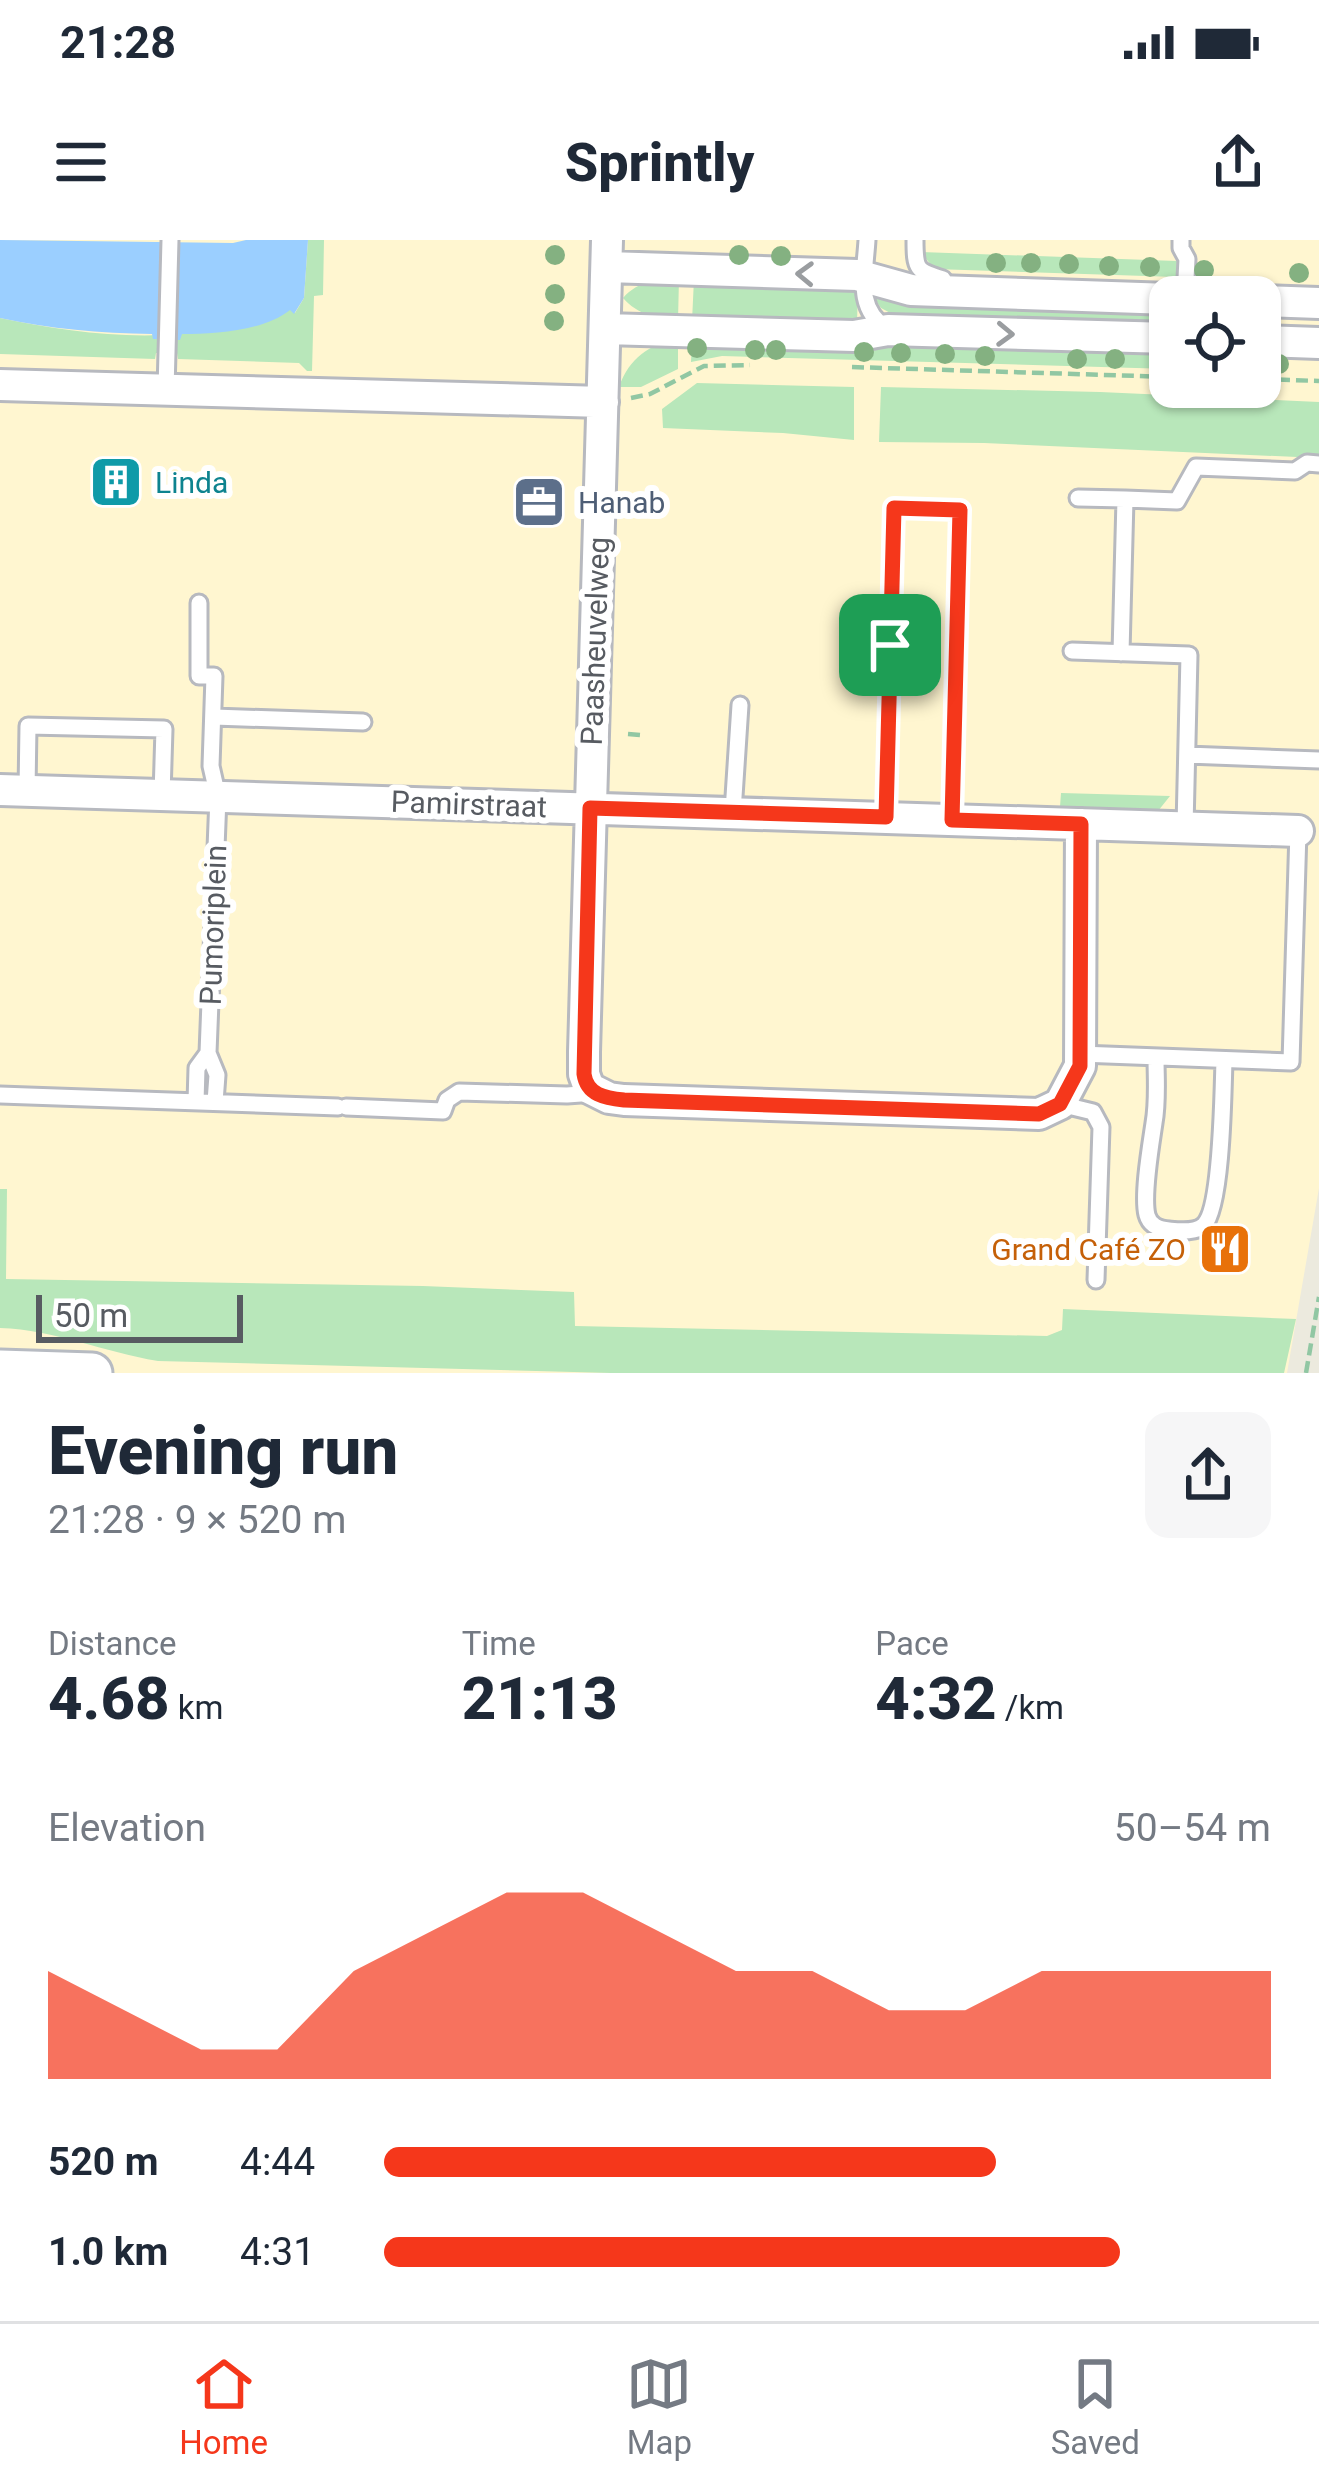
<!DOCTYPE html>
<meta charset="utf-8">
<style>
body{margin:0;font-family:Roboto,sans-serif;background:#f6f6f7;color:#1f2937;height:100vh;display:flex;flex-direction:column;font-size:45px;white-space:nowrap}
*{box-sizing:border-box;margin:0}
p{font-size:39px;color:#747a83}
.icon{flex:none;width:66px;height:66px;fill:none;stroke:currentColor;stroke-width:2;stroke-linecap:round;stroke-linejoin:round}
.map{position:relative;height:1133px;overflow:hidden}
.details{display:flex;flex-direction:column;background:#fff;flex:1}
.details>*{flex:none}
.buttons{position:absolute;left:1149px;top:36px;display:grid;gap:24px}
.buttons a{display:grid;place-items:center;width:132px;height:132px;border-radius:24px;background:#fff;box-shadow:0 3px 9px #0004;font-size:60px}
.scale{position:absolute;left:36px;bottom:30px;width:207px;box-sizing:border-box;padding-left:12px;border:6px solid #575b61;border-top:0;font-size:33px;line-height:42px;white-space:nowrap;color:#575b61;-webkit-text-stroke:9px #fff;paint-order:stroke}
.pin{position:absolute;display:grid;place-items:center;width:102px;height:102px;color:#fff;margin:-51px;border-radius:24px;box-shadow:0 6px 18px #0006}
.round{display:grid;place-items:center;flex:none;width:126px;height:126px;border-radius:24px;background:#f6f6f7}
.head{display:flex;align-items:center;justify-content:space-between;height:204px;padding:0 48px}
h1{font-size:66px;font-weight:800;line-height:90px}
.stats{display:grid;grid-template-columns:repeat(3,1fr);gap:18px;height:204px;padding:12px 48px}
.stats div{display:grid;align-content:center}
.stats b{font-size:60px;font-weight:800}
.stats small{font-size:33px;font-weight:400}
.stats p{font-size:33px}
.chart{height:336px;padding:24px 48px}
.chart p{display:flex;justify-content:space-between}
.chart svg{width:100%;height:216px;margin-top:12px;fill:#f5371b;opacity:.7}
ul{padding:0 48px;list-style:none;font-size:39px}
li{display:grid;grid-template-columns:192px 144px 1fr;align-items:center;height:90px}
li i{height:30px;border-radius:15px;background:#f5371b}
.status{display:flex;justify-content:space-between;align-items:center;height:84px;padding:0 60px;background:#fff;direction:ltr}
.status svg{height:33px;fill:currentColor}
header{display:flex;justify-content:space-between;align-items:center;height:156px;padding:0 48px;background:#fff;font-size:54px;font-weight:800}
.tabs{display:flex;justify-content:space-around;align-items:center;height:168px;border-top:3px solid #e0e1e3;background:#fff;font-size:33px;color:#747a83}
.tabs a{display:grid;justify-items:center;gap:6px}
.tabs .active{color:#f5371b}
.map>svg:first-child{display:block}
.commercial{fill:#fff6d0;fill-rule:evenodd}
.green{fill:#b8e7ba}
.water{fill:#9bcfff}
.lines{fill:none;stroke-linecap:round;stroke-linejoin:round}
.service-casing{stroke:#b7b9bf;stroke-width:21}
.minor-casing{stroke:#b7b9bf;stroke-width:36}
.secondary-casing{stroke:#b7bbc2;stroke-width:45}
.path{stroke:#91c7a3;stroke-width:4.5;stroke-dasharray:12 6;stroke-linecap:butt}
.service{stroke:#fff;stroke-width:15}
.minor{stroke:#fff;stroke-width:30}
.secondary{stroke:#fff;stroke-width:39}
.tree{fill:#84b181}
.oneway{stroke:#9a9da0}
.route-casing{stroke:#fff;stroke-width:24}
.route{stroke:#f5371b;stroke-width:15}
.labels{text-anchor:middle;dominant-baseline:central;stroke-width:12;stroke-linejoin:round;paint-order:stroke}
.culture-label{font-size:30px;fill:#0d838f;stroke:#fff;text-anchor:start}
.service-label{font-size:30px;fill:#4e5e75;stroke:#fff;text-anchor:start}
.street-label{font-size:30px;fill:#575b61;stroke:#fff}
.food-label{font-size:30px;fill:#c56008;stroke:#fff;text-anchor:end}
</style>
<div class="status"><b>21:28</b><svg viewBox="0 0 49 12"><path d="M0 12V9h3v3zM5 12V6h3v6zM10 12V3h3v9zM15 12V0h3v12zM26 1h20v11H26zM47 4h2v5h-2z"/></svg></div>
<header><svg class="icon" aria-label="menu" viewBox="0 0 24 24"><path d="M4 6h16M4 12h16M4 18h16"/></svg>Sprintly<svg class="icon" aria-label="share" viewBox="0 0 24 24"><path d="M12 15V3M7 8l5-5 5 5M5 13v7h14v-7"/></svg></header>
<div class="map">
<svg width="1319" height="1133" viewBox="0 0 1319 1133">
<rect width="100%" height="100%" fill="#eceade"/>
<path class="commercial" d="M0 0H1319V948L1287 1133H0ZM1170 57H1260V147H1170Z"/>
<path class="green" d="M308 0H324L323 55 314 56 312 131H307L299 123 178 119 177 113H156L155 119 0 114V78C57 90 120 99 179 94 216 91 254 77 290 69L295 73 304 58Z
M921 12 1177 21 1176 37 934 29Z
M679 38 678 81C656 78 638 75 623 58 639 40 657 40 679 38Z
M694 39 858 45 857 84 692 81Z
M872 55 1170 65V84L894 75 881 68Z
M678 98V129L641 147H619C630 117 648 106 678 98Z
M692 99 1170 113V129L722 116 691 122Z
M697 143 854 147V200L783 193 663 188 662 169Z
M881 147 1100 152 1319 162V218L984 203 879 202Z
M1061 553 1170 556 1158 571 1060 567Z
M0 949H7L6 1039 423 1046 574 1052 575 1086 1047 1096 1062 1090 1063 1069 1296 1079 1284 1133H611L158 1121C103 1112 56 1090 0 1088Z"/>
<path class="water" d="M0 0 233 3 246 0H308L304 58 294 74 290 70C264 91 215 94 182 94L180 100 153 99 152 94C100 93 50 89 0 78Z"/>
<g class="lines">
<g class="service-casing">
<path id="service" d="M867 0C865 35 855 68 887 89
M915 0C915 29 916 31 943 39
M1181 0V8L1187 19 1185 57
M166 150 170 0
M1078 258 1125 259 1121 413
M1125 259 1177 261 1196 227 1295 231 1307 223 1319 224
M199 363V436H214L211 526 218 557 208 813 217 835 215 862
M1072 411 1189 415 1185 587
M214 477 363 482
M1187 515 1319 520
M27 551 28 486 164 489 162 555
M733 572 740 465
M886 577 894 268 960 270 952 579
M1080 814 1291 822 1298 591
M1156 817C1156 839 1158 861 1154 883 1151 904 1142 955 1147 975 1150 986 1159 989 1169 990 1180 991 1196 993 1204 985 1222 967 1223 849 1224 820
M0 855 338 867
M196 862 197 828 208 813
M1060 864 1093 872 1101 887 1096 1040
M346 867 443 871 447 860 459 852 567 855 595 853"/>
</g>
<g class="minor-casing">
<path id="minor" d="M607 0 584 812V834L589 848 609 858 624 860 1039 874 1060 864 1080 826 1081 584
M607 27 857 35 911 50 1170 59
M1260 61 1319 63
M605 89 854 96 888 90 1170 98
M1260 101 1319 103
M0 145 603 162
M0 550 1298 591"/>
</g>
<g class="secondary-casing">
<path id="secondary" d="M0 1130 92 1133"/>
</g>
<path class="path" d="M852 127 1170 137
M1260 139 1319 141
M631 158 650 154 704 126 750 125
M628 494 641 495
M1306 1133 1319 1057"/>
<use href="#service" class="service"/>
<use href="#minor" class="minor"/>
<use href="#secondary" class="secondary"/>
</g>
<g class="tree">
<circle cx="555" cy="15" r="10"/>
<circle cx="739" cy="15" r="10"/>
<circle cx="781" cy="16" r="10"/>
<circle cx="996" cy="23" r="10"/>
<circle cx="1031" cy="23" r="10"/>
<circle cx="1069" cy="24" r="10"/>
<circle cx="1109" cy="26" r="10"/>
<circle cx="1150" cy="27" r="10"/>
<circle cx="1204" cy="30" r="10"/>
<circle cx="1299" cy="33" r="10"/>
<circle cx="555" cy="54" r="10"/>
<circle cx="554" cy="81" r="10"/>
<circle cx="697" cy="108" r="10"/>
<circle cx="755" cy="110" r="10"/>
<circle cx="776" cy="110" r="10"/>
<circle cx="864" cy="112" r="10"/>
<circle cx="901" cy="113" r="10"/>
<circle cx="945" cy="114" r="10"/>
<circle cx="985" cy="116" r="10"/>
<circle cx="1077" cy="119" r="10"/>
<circle cx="1115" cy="119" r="10"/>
<circle cx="1159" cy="119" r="10"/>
<circle cx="1279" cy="124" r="10"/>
</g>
<defs><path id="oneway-chevron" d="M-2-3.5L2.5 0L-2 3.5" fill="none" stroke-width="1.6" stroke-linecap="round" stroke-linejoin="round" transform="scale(3)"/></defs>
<g class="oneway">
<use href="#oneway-chevron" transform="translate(805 34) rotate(-178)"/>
<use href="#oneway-chevron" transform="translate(1005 94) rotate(2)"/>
</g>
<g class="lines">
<g class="route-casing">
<path id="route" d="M894 268 960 270 952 580 1081 584 1080 826 1060 864 1039 874 624 860C605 858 587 855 584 834L590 568 886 577Z"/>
</g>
<use href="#route" class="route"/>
</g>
<defs>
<g id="building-square" transform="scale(2.7)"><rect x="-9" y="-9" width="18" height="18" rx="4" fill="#0f9aa8" stroke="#fff"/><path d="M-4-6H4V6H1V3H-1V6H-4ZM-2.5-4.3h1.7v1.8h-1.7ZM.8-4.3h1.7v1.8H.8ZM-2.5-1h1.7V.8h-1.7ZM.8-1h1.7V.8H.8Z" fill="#fff"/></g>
<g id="office-square" transform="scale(2.7)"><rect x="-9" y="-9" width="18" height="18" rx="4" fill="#5c6f8a" stroke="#fff"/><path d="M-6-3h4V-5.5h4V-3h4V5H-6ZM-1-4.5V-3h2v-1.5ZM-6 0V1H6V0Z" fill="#fff"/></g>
<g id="restaurant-square" transform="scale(2.7)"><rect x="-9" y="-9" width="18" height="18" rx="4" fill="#e8710a" stroke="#fff"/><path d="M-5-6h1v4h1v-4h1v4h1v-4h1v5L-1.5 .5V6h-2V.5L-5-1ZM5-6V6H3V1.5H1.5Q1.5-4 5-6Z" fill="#fff"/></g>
</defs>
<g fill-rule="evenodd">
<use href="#building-square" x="116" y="242"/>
<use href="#office-square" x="539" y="262"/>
<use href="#restaurant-square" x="1225" y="1009"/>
</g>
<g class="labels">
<g class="culture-label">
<text x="155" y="242">Linda</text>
</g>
<g class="service-label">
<text x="578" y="262">Hanab</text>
</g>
<g class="street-label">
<text transform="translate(595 401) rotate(-88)">Paasheuvelweg</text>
<text transform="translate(469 564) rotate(2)">Pamirstraat</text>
<text transform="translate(213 685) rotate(-88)">Pumoriplein</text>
</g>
<g class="food-label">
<text x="1186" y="1009">Grand Café ZO</text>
</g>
</g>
</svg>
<div class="buttons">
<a><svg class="icon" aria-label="locate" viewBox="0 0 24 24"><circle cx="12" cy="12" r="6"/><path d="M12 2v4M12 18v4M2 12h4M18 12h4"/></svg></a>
</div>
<div class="scale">50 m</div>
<div class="pin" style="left:890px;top:405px;background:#1e9e55"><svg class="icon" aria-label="arrive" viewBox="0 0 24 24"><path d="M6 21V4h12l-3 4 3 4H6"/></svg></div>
</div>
<section class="details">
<div class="head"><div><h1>Evening run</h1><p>21:28 · 9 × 520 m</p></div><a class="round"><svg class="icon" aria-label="share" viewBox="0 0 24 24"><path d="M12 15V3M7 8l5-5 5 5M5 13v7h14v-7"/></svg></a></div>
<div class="stats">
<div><p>Distance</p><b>4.68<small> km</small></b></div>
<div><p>Time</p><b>21:13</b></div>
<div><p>Pace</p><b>4:32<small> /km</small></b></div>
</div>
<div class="chart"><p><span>Elevation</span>50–54 m</p>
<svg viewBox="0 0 160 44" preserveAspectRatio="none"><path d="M0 44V22L10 30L20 38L30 38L40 22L50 14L60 6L70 6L80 14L90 22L100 22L110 30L120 30L130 22L140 22L150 22L160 22V44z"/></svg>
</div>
<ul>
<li><b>520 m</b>4:44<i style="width:69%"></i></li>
<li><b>1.0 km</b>4:31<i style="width:83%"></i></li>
</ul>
</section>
<nav class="tabs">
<a class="active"><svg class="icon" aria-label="home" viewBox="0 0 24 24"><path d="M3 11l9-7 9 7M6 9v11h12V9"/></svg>Home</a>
<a><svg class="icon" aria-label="map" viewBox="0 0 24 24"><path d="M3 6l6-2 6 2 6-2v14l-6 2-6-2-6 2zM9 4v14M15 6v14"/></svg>Map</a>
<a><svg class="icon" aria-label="saved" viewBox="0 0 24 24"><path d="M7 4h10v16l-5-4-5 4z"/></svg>Saved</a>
</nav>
